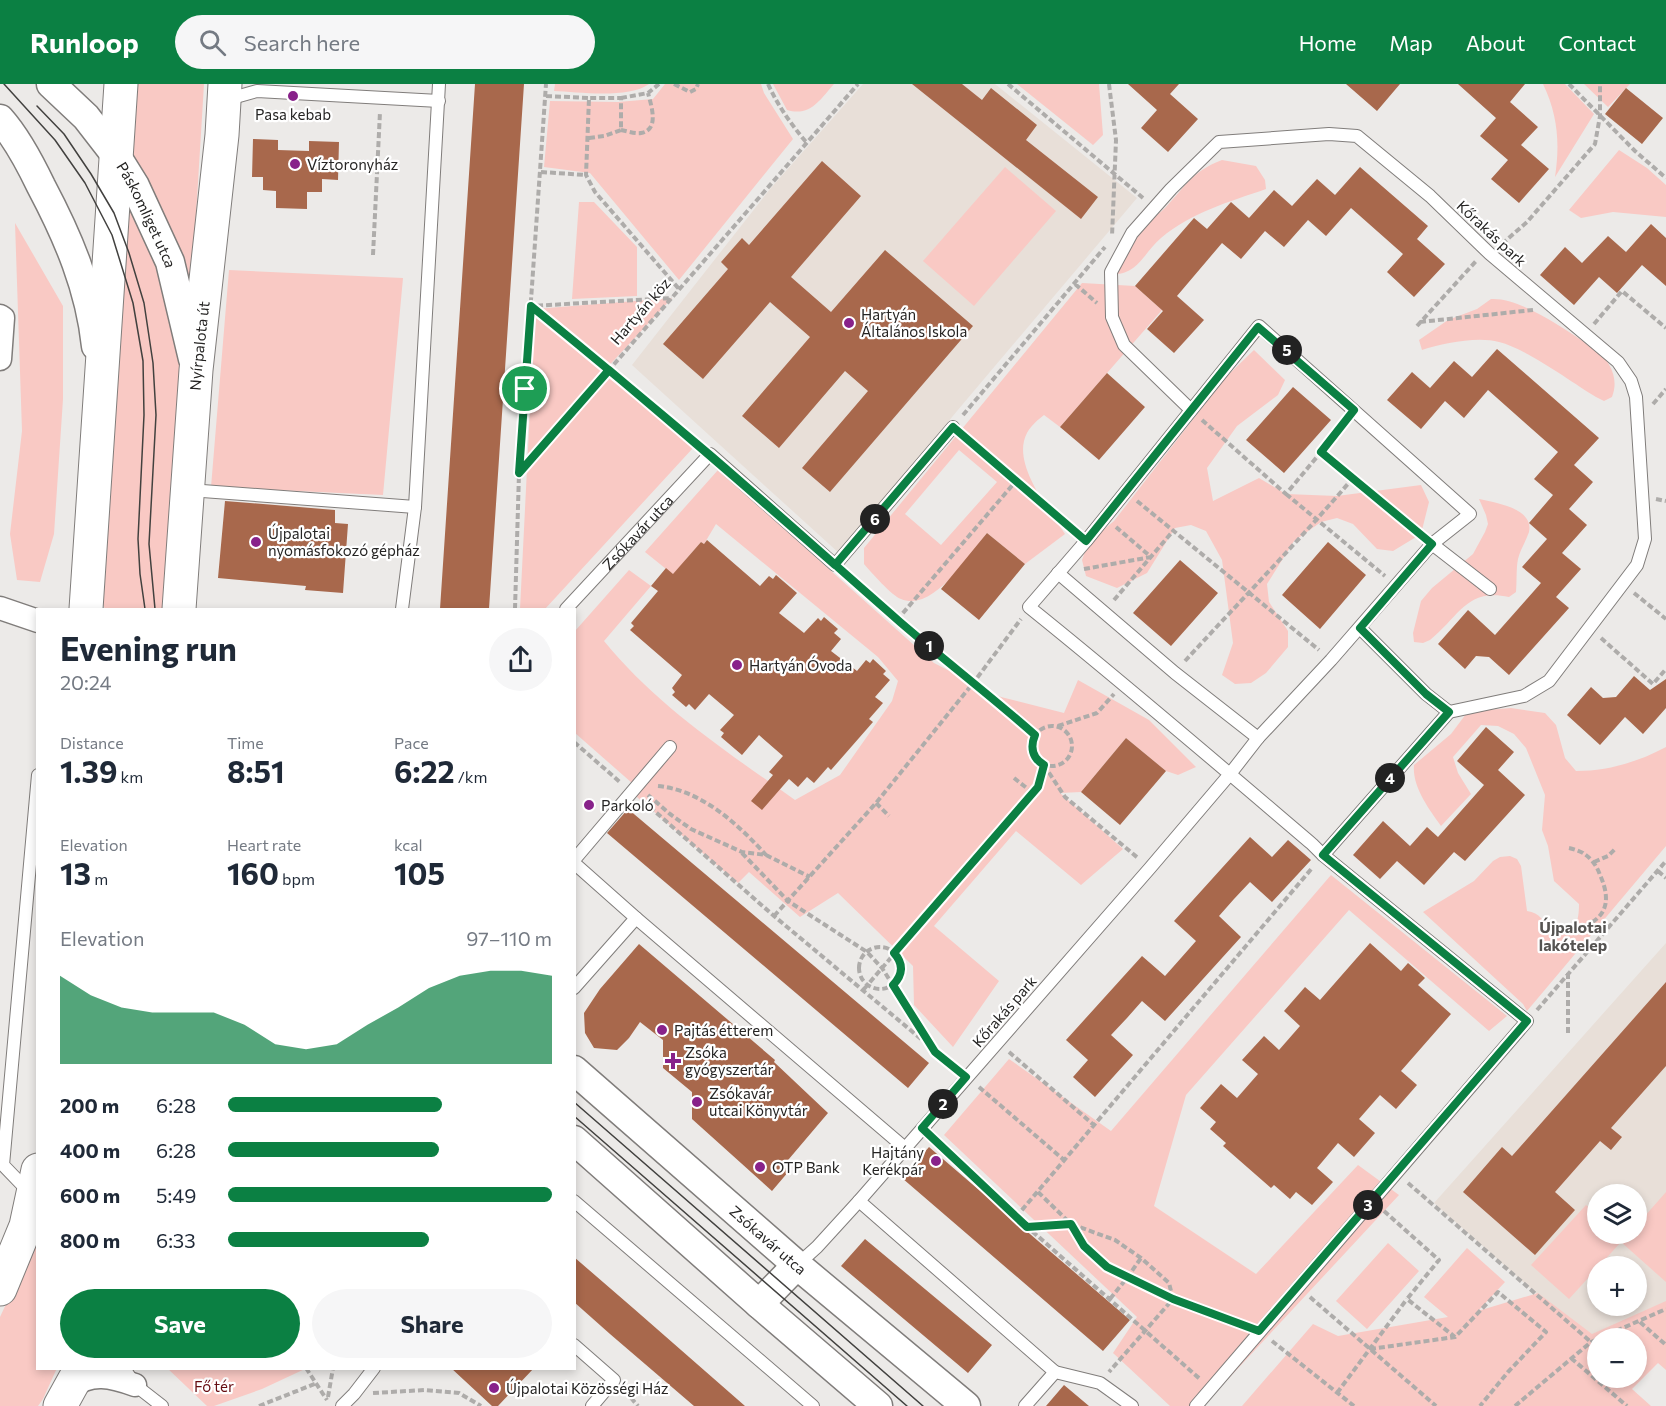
<!DOCTYPE html>
<meta charset="utf-8">
<style>
body{margin:0;font-family:Commissioner,sans-serif;background:#f6f6f7;color:#1f2937;height:100vh;display:flex;flex-direction:column;font-size:22px;white-space:nowrap}
*{box-sizing:border-box;margin:0}
p{font-size:20px;color:#747a83}
.icon{flex:none;width:33px;height:33px;fill:none;stroke:currentColor;stroke-width:2;stroke-linecap:round;stroke-linejoin:round}
.map{position:relative;flex:1;overflow:hidden}
.side{position:absolute;left:36px;top:524px;width:540px;height:762px;display:flex;flex-direction:column;background:#fff;border-radius:0px;box-shadow:0 3px 9px #0003}
.side>*{flex:none}
.tools{position:absolute;left:1587px;top:1100px;display:grid;gap:12px}
.tools a{display:grid;place-items:center;width:60px;height:60px;border-radius:50%;background:#fff;box-shadow:0 3px 9px #0003;font-size:30px}
.pin{position:absolute;display:grid;place-items:center;width:51px;height:51px;color:#fff;margin:-26px;border:3px solid #fff;border-radius:50%;box-shadow:0 2px 6px #0007}
.km{position:absolute;width:30px;height:30px;margin:-15px;border-radius:50%;background:#222;color:#fff;font-size:16px;line-height:30px;text-align:center}
.round{display:grid;place-items:center;flex:none;width:63px;height:63px;border-radius:32px;background:#f6f6f7}
.head{display:flex;align-items:center;justify-content:space-between;height:102px;padding:0 24px}
h1{font-size:33px;font-weight:700;line-height:45px}
.figures{display:grid;grid-template-columns:repeat(3,1fr);gap:9px;height:102px;padding:6px 24px}
.figures div{display:grid;align-content:center}
.figures b{font-size:30px;font-weight:700}
.figures small{font-size:16px;font-weight:400}
.figures p{font-size:16px}
.chart{height:168px;padding:12px 24px}
.chart p{display:flex;justify-content:space-between}
.chart svg{width:100%;height:108px;margin-top:6px;fill:#0b8043;opacity:.7}
.action{display:flex;gap:12px;margin-top:auto;padding:12px 24px}
.action a{flex:1;height:69px;border-radius:36px;background:#0b8043;color:#fff;font-size:24px;font-weight:700;line-height:69px;text-align:center}
.action a+a{background:#f6f6f7;color:#1f2937}
ul{padding:0 24px;list-style:none;font-size:20px}
li{display:grid;grid-template-columns:96px 72px 1fr;align-items:center;height:45px}
li i{height:15px;border-radius:8px;background:#0b8043}
header{display:flex;align-items:center;gap:36px;box-sizing:border-box;height:84px;padding:0 30px;background:#0b8043;color:#fff}
header strong{font-size:28px}
nav{display:flex;gap:33px;margin-inline-start:auto;font-size:21px}
.search{width:420px;height:54px;background:#f6f6f7;display:flex;align-items:center;gap:15px;box-sizing:border-box;padding:0 21px;border-radius:33px;color:#747a83;font-size:22px}
.map>svg:first-child{display:block}
.built{fill:#e8dfd8;fill-rule:evenodd}
.green{fill:#f9c9c4;fill-rule:evenodd}
.building{fill:#a8684c}
.lines{fill:none;stroke-linecap:round;stroke-linejoin:round}
.service-casing{stroke:#807d7b;stroke-width:14}
.minor-casing{stroke:#807d7b;stroke-width:25}
.tertiary-casing{stroke:#807d7b;stroke-width:31}
.secondary-casing{stroke:#807d7b;stroke-width:35}
.path{stroke:#aeacaa;stroke-width:4;stroke-dasharray:6 3;stroke-linecap:butt}
.service{stroke:#fff;stroke-width:12}
.minor{stroke:#fff;stroke-width:22}
.tertiary{stroke:#fff;stroke-width:28}
.secondary{stroke:#fff;stroke-width:33}
.tram{stroke:#42413f;stroke-width:1.5}
.route-casing{stroke:#fff;stroke-width:12}
.route{stroke:#0b8043;stroke-width:8}
.poi-dot{fill:#88228a;stroke:#fff;stroke-width:2}
.labels{text-anchor:middle;dominant-baseline:central;stroke-width:4.5;stroke-linejoin:round;paint-order:stroke}
.poi-label{font-size:15px;fill:#252423;stroke:#fff;text-anchor:start}
.street-label{font-size:15px;fill:#252423;stroke:#fff}
.park-label{font-size:15px;fill:#660c11;stroke:#fff}
.neighbourhood-label{font-size:16px;font-weight:bold;fill:#565452;stroke:#fff}
</style>
<header>
<strong>Runloop</strong>
<div class="search"><svg class="icon" aria-label="search" viewBox="0 0 24 24"><circle cx="10" cy="10" r="6"/><path d="M15 15l6 6"/></svg>Search here</div>
<nav><a>Home</a><a>Map</a><a>About</a><a>Contact</a></nav>
</header>
<div class="map">
<svg width="1666" height="1322" viewBox="0 0 1666 1322">
<rect width="100%" height="100%" fill="#eceae8"/>
<path class="built" d="M863 0H995L1137 114 957 327 840 470 632 281 770 105Z
M1666 859V1225L1591 1258 1434 1119ZM1598 1110H1636V1149H1598ZM1598 1182H1636V1221H1598Z"/>
<path class="green" d="M130 0H204L190 229 125 72Z
M555 0H649C629 15 578 8 554 7Z
M665 0H761L764 9 793 55 679 196 590 89 544 83 550 17 618 18 653 15Z
M773 0H834C820 16 810 33 787 26Z
M1017 0H1099L1103 51 1093 61Z
M1543 0H1565L1594 30 1555 93C1560 60 1558 31 1543 0Z
M1584 0H1630L1608 23Z
M1619 66 1647 84 1666 101V133L1613 128 1581 134 1569 126Z
M1222 76 1256 82 1265 96 1266 105C1229 118 1192 128 1161 154 1144 168 1138 192 1111 190 1105 159 1146 143 1165 124 1186 102 1191 88 1222 76Z
M1005 83 1056 127 974 222 923 177Z
M122 104 147 150 185 280 170 525H105L93 495Z
M579 118H594L637 163V212L572 215Z
M15 139 63 222V315L54 450 40 498 17 496 10 450 22 347Z
M229 186 403 194 383 411 211 403Z
M1082 199 1135 202 1162 226 1060 343 1044 331C1035 338 1027 345 1024 357 1017 386 1050 427 1065 450L1025 480 987 449C970 470 933 529 901 515 892 512 871 488 864 480V464ZM959 366 997 398 941 461 905 430Z
M672 214 603 288 693 364 545 525H520L535 225Z
M1491 215C1522 213 1571 250 1597 266 1611 279 1619 295 1612 313L1604 317 1596 313C1571 298 1527 265 1499 258 1478 252 1443 259 1422 266L1419 256 1448 236 1477 225Z
M1254 266 1285 296 1278 311 1237 342 1207 384 1213 417 1259 394 1286 410 1337 412 1421 401 1429 418 1421 450 1393 467 1377 465 1353 440 1337 434 1321 438 1294 457 1267 500 1269 518 1288 547V563L1266 589 1251 599 1235 600 1222 591 1233 559 1222 476 1206 447 1191 441 1175 444 1147 489 1117 504 1086 492 1082 476 1088 459 1114 437 1226 293Z
M718 386 934 579 1001 613 1064 629 1078 596 1149 636 1196 683 1178 691 1166 687 1126 654 1081 708 1060 709 1123 765 1081 801 1016 747 934 842 999 897 953 963 914 921 913 882 838 809 800 833 749 788 738 799 631 708 632 699 575 649V547L629 486 651 502 604 557C657 622 727 668 795 716L840 691 892 617 898 597 878 573 716 440 704 460 701 458 686 475 676 493 645 468Z
M1479 415C1496 419 1534 424 1529 448 1526 457 1520 466 1518 475 1516 485 1517 497 1516 508L1509 513C1466 504 1460 532 1430 556L1423 559 1414 558 1413 549 1421 517 1432 504 1473 470 1485 448 1488 440 1486 431Z
M1511 624 1545 629 1556 641 1565 674 1576 687C1608 687 1638 678 1666 663V762L1527 927 1523 920 1423 828 1474 797 1493 777 1500 773 1510 772 1517 775 1521 782 1527 827C1540 829 1544 837 1550 848 1574 854 1579 840 1579 820L1554 797 1548 762 1542 746 1545 711 1526 664 1514 650 1498 642 1481 641 1453 673 1458 689 1471 710 1441 742C1429 725 1412 703 1414 681L1451 650 1466 630 1475 627Z
M1331 791 1507 932 1489 947 1349 826 1186 1011 1154 1122 1256 1190 1358 1081 1399 1111 1203 1322H1170L1113 1269 1137 1233 944 1051 1009 975 1111 1047Z
M1666 1108V1198L1621 1158 1569 1215 1531 1181 1586 1121 1597 1131 1598 1149H1617L1624 1155 1630 1149H1636L1637 1141Z
M37 1137 38 1284H57L43 1315 38 1322H0V1233L21 1188Z
M1388 1159 1419 1187 1367 1245 1336 1217Z
M1467 1164 1505 1198 1478 1227 1538 1209 1592 1250 1666 1217V1286L1658 1279 1632 1305 1651 1322H1242L1313 1240 1338 1252 1448 1233 1424 1213ZM1598 1254H1636V1293H1598Z
M167 1284H307L262 1305 214 1322H207Z"/>
<path class="building" d="M475 0H524L489 525H440Z
M912 0H962L982 16 991 4 1037 41 1026 56 1098 113 1081 135Z
M1128 0H1179L1170 10 1198 35 1168 68 1141 44 1157 26Z
M1346 0H1400L1377 27Z
M1458 0H1525L1510 18 1538 43 1521 61 1549 85 1519 119 1491 95 1508 76 1480 52 1496 34Z
M1626 4 1663 34 1642 60 1605 30Z
M253 55 278 56V66L309 67V57L339 58 338 96 322 95V108H307V125L276 124V107L263 106V93H252Z
M822 77 861 112 791 193 831 228 885 166 973 242 830 408 802 384 868 307 845 287 779 364 742 332 810 253 770 218 703 295 663 260 728 185 721 178 742 154 749 161Z
M1360 83 1428 142 1417 155 1445 180 1414 213 1387 188 1403 170 1351 124 1326 152 1308 136 1284 163 1265 147 1241 175 1222 159 1177 212 1204 236 1174 269 1147 245 1163 227 1135 202 1194 134 1207 145 1231 118 1249 134 1274 106 1292 122 1317 95 1335 111Z
M1651 140 1666 154V202L1642 181 1617 209 1599 193 1574 221 1540 191 1565 163 1582 179 1608 152 1626 168Z
M1497 265 1599 354 1574 381 1593 398 1569 425 1587 441 1562 469 1581 485 1556 513 1569 524 1509 591 1489 573 1476 572 1465 585 1438 560 1468 526 1495 551 1541 499 1522 483 1547 455 1529 439 1553 411 1534 395 1558 368 1488 306 1464 334 1445 317 1421 345 1387 316 1412 288 1430 304 1454 277 1472 293Z
M1107 289 1145 323 1099 376 1060 343Z
M1293 303 1331 336 1284 389 1246 356Z
M225 417 335 426V439L348 440 343 509 305 506 306 502 218 494Z
M987 449 1025 480 979 536 941 505Z
M707 456 760 502 769 492 773 495 776 491 797 509 779 529 804 549 818 534 821 537 824 533 838 545 834 549 841 555 831 567 857 587 866 576 870 579 873 575 886 587 883 590 890 596 875 613 883 619 869 635 873 638 831 686 828 683 814 699 807 693 798 703 789 695 762 726 751 717 773 691 769 688 783 672 759 651 742 671 721 653 724 649 720 646 734 631 709 610 695 626 689 620 686 623 672 611 675 608 672 604 682 591 630 546 634 542 631 539 658 507 651 502 666 484 673 490 701 458 704 460Z
M1328 458 1366 491 1320 545 1282 511Z
M1180 476 1218 509 1171 562 1133 529Z
M1634 592 1650 606 1666 595V624L1643 650 1625 633 1600 661 1567 631 1591 603 1603 614 1616 613Z
M1486 643 1514 668 1498 686 1525 711 1465 777 1454 768 1424 801 1397 777 1380 795 1353 771 1383 737 1410 762 1427 743 1438 753 1484 701 1457 677Z
M1126 654 1166 687 1120 741 1081 708Z
M628 725 929 979 908 1004 607 749Z
M1250 753 1272 773 1288 756 1311 776 1272 818 1250 798 1234 815 1219 832 1241 853 1165 937 1142 917 1127 934 1111 951 1133 971 1095 1013 1073 993 1088 976 1066 956 1142 872 1165 892 1181 874 1196 857 1174 837Z
M1370 859 1401 887 1408 879 1425 894 1418 901 1451 930 1401 987 1417 1001 1396 1025 1380 1011 1359 1035 1375 1049 1354 1073 1338 1059 1317 1084 1333 1098 1312 1121 1296 1108 1290 1115 1274 1101 1271 1104 1223 1062 1226 1059 1210 1045 1216 1038 1200 1024 1221 1000 1237 1014 1258 990 1242 976 1264 952 1279 966 1300 942 1284 927 1305 903 1320 916Z
M639 860 775 976 774 978 828 1029 783 1082 789 1087 772 1107 692 1035V1008L663 984V956L640 938 629 954 617 966 594 964 585 949 584 929 600 905Z
M1666 898V982L1611 1044 1622 1053 1611 1066 1600 1057 1555 1108 1575 1126 1535 1171 1463 1108 1502 1063 1512 1072Z
M929 1063 1130 1236 1103 1267 902 1094Z
M865 1155 992 1261 968 1289 841 1182Z
M574 1173 633 1224 745 1322H694L610 1250 574 1218Z
M451 1284H534L498 1322H492Z
M1064 1301 1089 1322H1046Z"/>
<g class="lines">
<g class="service-casing">
<g id="service">
<path d="M225 16 257 7 439 17"/>
<path d="M1191 326 1124 261 1112 233 1111 188 1132 149 1171 105 1219 58 1329 50 1357 52 1430 112 1490 170 1618 278 1631 297 1636 313 1645 455 1637 481 1549 597 1524 612 1449 628 1426 610 1360 544"/>
<path d="M189 406 415 423"/>
<path d="M1432 460 1490 505"/>
<path d="M1058 489 1175 589 1258 654"/>
<path d="M402 525 415 423 439 0"/>
<path id="s1" d="M566 525 710 370 835 481 953 343"/>
<path d="M1323 771 1449 628"/>
<path d="M574 776 670 663"/>
<path d="M574 779 636 834 905 1064"/>
<path d="M574 904 636 834"/>
<path d="M30 1109 3 1081 38 691"/>
<path d="M574 1117 813 1322"/>
<path d="M859 1117 1055 1288"/>
<path d="M797 1181 817 1163 859 1117 1150 784 1230 690 1258 654 1331 576 1432 460 1470 430 1259 242 1086 457 1029 523C1125 600 1218 680 1312 760L1323 771 1527 937 1196 1322"/>
<path d="M574 1261 614 1296 592 1322"/>
<path d="M124 1284 135 1301 162 1322"/>
<path d="M342 1322 354 1310 374 1284"/>
<path d="M1025 1322 1055 1288 1100 1299 1132 1322"/>
</g>
</g>
<g class="minor-casing">
<path id="minor" d="M0 232 3 234 0 275
M0 524 38 537
M71 1304C91 1287 112 1293 135 1301"/>
</g>
<g class="tertiary-casing">
<g id="tertiary">
<path id="s2" d="M51 0 86 33 117 73 135 102 170 178 193 275"/>
<path d="M0 35C17 54 30 79 41 102 68 153 90 204 96 262"/>
<path id="s3" d="M574 986 797 1181 966 1322"/>
<path d="M574 1056 759 1220 878 1322"/>
<path d="M759 1220 797 1181"/>
</g>
</g>
<g class="secondary-casing">
<g id="secondary">
<path d="M86 525 121 0"/>
<path id="s4" d="M179 525 196 286 222 51 225 0"/>
<path d="M0 1205 26 1142 38 1086"/>
<path d="M60 1322 81 1284"/>
</g>
</g>
<path class="path" d="M674 0 690 8 696 5 698 0
M768 0C778 22 791 40 806 58
M1008 0 1143 114
M1109 0 1116 56 1112 152
M1569 0 1635 67 1666 94
M546 12 589 14
M621 14 648 9 659 0
M621 46C627 47 635 50 641 49 660 46 651 21 648 9
M589 54 604 52 621 46V14H589L586 91 595 108 679 205
M541 88 586 91
M1502 160 1527 138 1595 60 1600 32V0
M373 171 380 28
M1075 200 1097 219
M1420 238 1533 226
M1594 240 1622 207 1666 244
M1417 242 1477 176
M1653 320 1666 305
M963 331 1105 163
M1202 336 1286 410 1321 368
M1344 338 1321 368 1353 394
M963 352 1076 448
M700 362 609 286 858 0
M519 388 609 286 531 222 672 214
M1286 410 1385 492
M1656 415 1666 417
M1137 417 1319 566
M1116 443 1151 473
M1084 485 1151 473
M847 492 910 546 974 598 1021 535
M1634 509 1666 535
M1114 516 1173 447
M515 525 519 389 546 0
M897 536 1016 397
M1601 554 1653 600 1666 585
M1185 577C1241 516 1299 457 1353 394L1421 451
M1032 662a20 20 0 1 1 40 0a20 20 0 1 1-40 0Z
M1058 642 1097 629 1114 610
M574 658 621 699
M1044 681 1065 713 1138 774
M1014 694 1033 709
M658 702C701 706 738 740 766 771
M648 711 670 730 691 745 742 768 766 771 810 793
M643 717 774 832 957 985
M876 719 889 732
M1569 764C1574 765 1579 767 1583 769 1591 774 1597 782 1600 791 1614 822 1603 839 1571 846
M742 769 788 817 867 868 882 884 933 964
M1594 778 1608 772 1616 764
M1658 787 1666 794
M774 832 876 719 974 598 1035 651
M859 884a21 21 0 1 1 42 0a21 21 0 1 1-42 0Z
M1568 889V952
M864 905 1038 703 1044 681
M1537 926 1666 777
M1009 968 1095 1042
M979 1003 1064 1076
M934 1055 1016 1133 1200 1295
M1408 1099 1591 1258
M1038 1108 1071 1140 1084 1162 1107 1183 1173 1215 1109 1288
M1384 1127 1439 1176 1407 1215 1455 1253 1498 1208 1546 1248 1508 1288 1480 1322
M1016 1133 1313 783
M1027 1142 1071 1140 1115 1156 1141 1174 1169 1199 1173 1215 1245 1242
M1310 1213 1436 1322
M1110 1215 1127 1194 1141 1174
M1640 1238 1666 1261
M1600 1254 1666 1225
M1272 1257 1354 1322
M1370 1265 1455 1253
M1571 1274 1627 1322
M306 1284 327 1316
M625 1307 638 1322
M373 1309 425 1306 459 1309 481 1322
M1337 1309 1407 1215
M328 1313 333 1284
M259 1322 317 1299
M1515 1322 1591 1258 1598 1255"/>
<use href="#service" class="service"/>
<use href="#minor" class="minor"/>
<use href="#tertiary" class="tertiary"/>
<use href="#secondary" class="secondary"/>
<path class="tram" d="M4 0 55 56 85 99 112 151 133 219 143 277 144 331 138 455 140 490 145 525
M37 22 64 50 91 90 114 129 129 169 144 219 153 279 156 331 149 460 155 525
M574 1018 923 1322
M574 1032 907 1322"/>
</g>
<g class="lines">
<g class="route-casing">
<path id="route" d="M525 305 531 222C591 271 650 320 709 370 773 425 836 482 900 538 944 576 991 612 1035 651 1030 663 1032 674 1044 681L1038 703 894 869C904 880 903 891 893 901L935 968 966 993 922 1044 1027 1143 1071 1140 1084 1162 1107 1183 1173 1215 1259 1247 1527 937 1323 771 1449 628 1426 610 1360 544 1432 460 1321 368 1354 326 1258 243 1086 457 953 343 835 481C760 415 685 350 609 286L519 389 525 305"/>
</g>
<use href="#route" class="route"/>
</g>
<g class="poi-dot">
<circle cx="293" cy="12" r="6"/>
<circle cx="295" cy="80" r="6"/>
<circle cx="849" cy="239" r="6"/>
<circle cx="256" cy="458" r="6"/>
<circle cx="737" cy="581" r="6"/>
<circle cx="589" cy="721" r="6"/>
<circle cx="662" cy="946" r="6"/>
<path d="M670 968h6v6h6v6h-6v6h-6v-6h-6v-6h6z"/>
<circle cx="697" cy="1018" r="6"/>
<circle cx="936" cy="1077" r="6"/>
<circle cx="760" cy="1083" r="6"/>
<circle cx="494" cy="1304" r="6"/>
</g>
<g class="labels">
<g class="poi-label">
<text x="293" y="30" text-anchor="middle">Pasa kebab</text>
<text x="307" y="80">Víztoronyház</text>
<text x="861" y="230">Hartyán<tspan x="861" dy="17">Általános Iskola</tspan></text>
<text x="268" y="449">Újpalotai<tspan x="268" dy="17">nyomásfokozó gépház</tspan></text>
<text x="749" y="581">Hartyán Óvoda</text>
<text x="601" y="721">Parkoló</text>
<text x="674" y="946">Pajtás étterem</text>
<text x="685" y="968">Zsóka<tspan x="685" dy="17">gyógyszertár</tspan></text>
<text x="709" y="1009">Zsókavár<tspan x="709" dy="17">utcai Könyvtár</tspan></text>
<text x="924" y="1068" text-anchor="end">Hajtány<tspan x="924" dy="17">Kerékpár</tspan></text>
<text x="772" y="1083">OTP Bank</text>
<text x="506" y="1304">Újpalotai Közösségi Ház</text>
</g>
<g class="street-label">
<text stroke="none"><textPath href="#s2" startOffset="164">Páskomliget utca</textPath></text>
<text transform="translate(1492 149) rotate(43)">Kőrakás park</text>
<text transform="translate(640 227) rotate(-49)">Hartyán köz</text>
<text stroke="none"><textPath href="#s4" startOffset="264">Nyírpalota út</textPath></text>
<text stroke="none"><textPath href="#s1" startOffset="105">Zsókavár utca</textPath></text>
<text transform="translate(1004 927) rotate(-49)">Kőrakás park</text>
<text stroke="none"><textPath href="#s3" startOffset="258">Zsókavár utca</textPath></text>
</g>
<g class="park-label">
<text x="214" y="1302">Fő tér</text>
</g>
<g class="neighbourhood-label">
<text x="1573" y="842">Újpalotai<tspan x="1573" dy="18">lakótelep</tspan></text>
</g>
</g>
</svg>
<div class="tools">
<a><svg class="icon" aria-label="layers" viewBox="0 0 24 24"><path d="M12 4l9 5-9 5-9-5zM3 14l9 5 9-5"/></svg></a>
<a>+</a>
<a>−</a>
</div>
<div class="pin" style="left:525px;top:305px;background:#1e9e55"><svg class="icon" aria-label="arrive" viewBox="0 0 24 24"><path d="M6 21V4h12l-3 4 3 4H6"/></svg></div>
<b class="km" style="left:929px;top:562px">1</b>
<b class="km" style="left:943px;top:1020px">2</b>
<b class="km" style="left:1368px;top:1121px">3</b>
<b class="km" style="left:1390px;top:694px">4</b>
<b class="km" style="left:1287px;top:266px">5</b>
<b class="km" style="left:875px;top:435px">6</b>
<section class="side">
<div class="head"><div><h1>Evening run</h1><p>20:24</p></div><a class="round"><svg class="icon" aria-label="share" viewBox="0 0 24 24"><path d="M12 15V3M7 8l5-5 5 5M5 13v7h14v-7"/></svg></a></div>
<div class="figures">
<div><p>Distance</p><b>1.39<small> km</small></b></div>
<div><p>Time</p><b>8:51</b></div>
<div><p>Pace</p><b>6:22<small> /km</small></b></div>
</div>
<div class="figures">
<div><p>Elevation</p><b>13<small> m</small></b></div>
<div><p>Heart rate</p><b>160<small> bpm</small></b></div>
<div><p>kcal</p><b>105</b></div>
</div>
<div class="chart"><p><span>Elevation</span>97–110 m</p>
<svg viewBox="0 0 160 44" preserveAspectRatio="none"><path d="M0 44V8L10 16L20 21L30 23L40 23L50 23L60 28L70 36L80 38L90 36L100 28L110 21L120 13L130 8L140 6L150 6L160 8V44z"/></svg>
</div>
<ul>
<li><b>200 m</b>6:28<i style="width:66%"></i></li>
<li><b>400 m</b>6:28<i style="width:65%"></i></li>
<li><b>600 m</b>5:49<i style="width:100%"></i></li>
<li><b>800 m</b>6:33<i style="width:62%"></i></li>
</ul>
<div class="action"><a>Save</a><a>Share</a></div>
</section>
</div>
